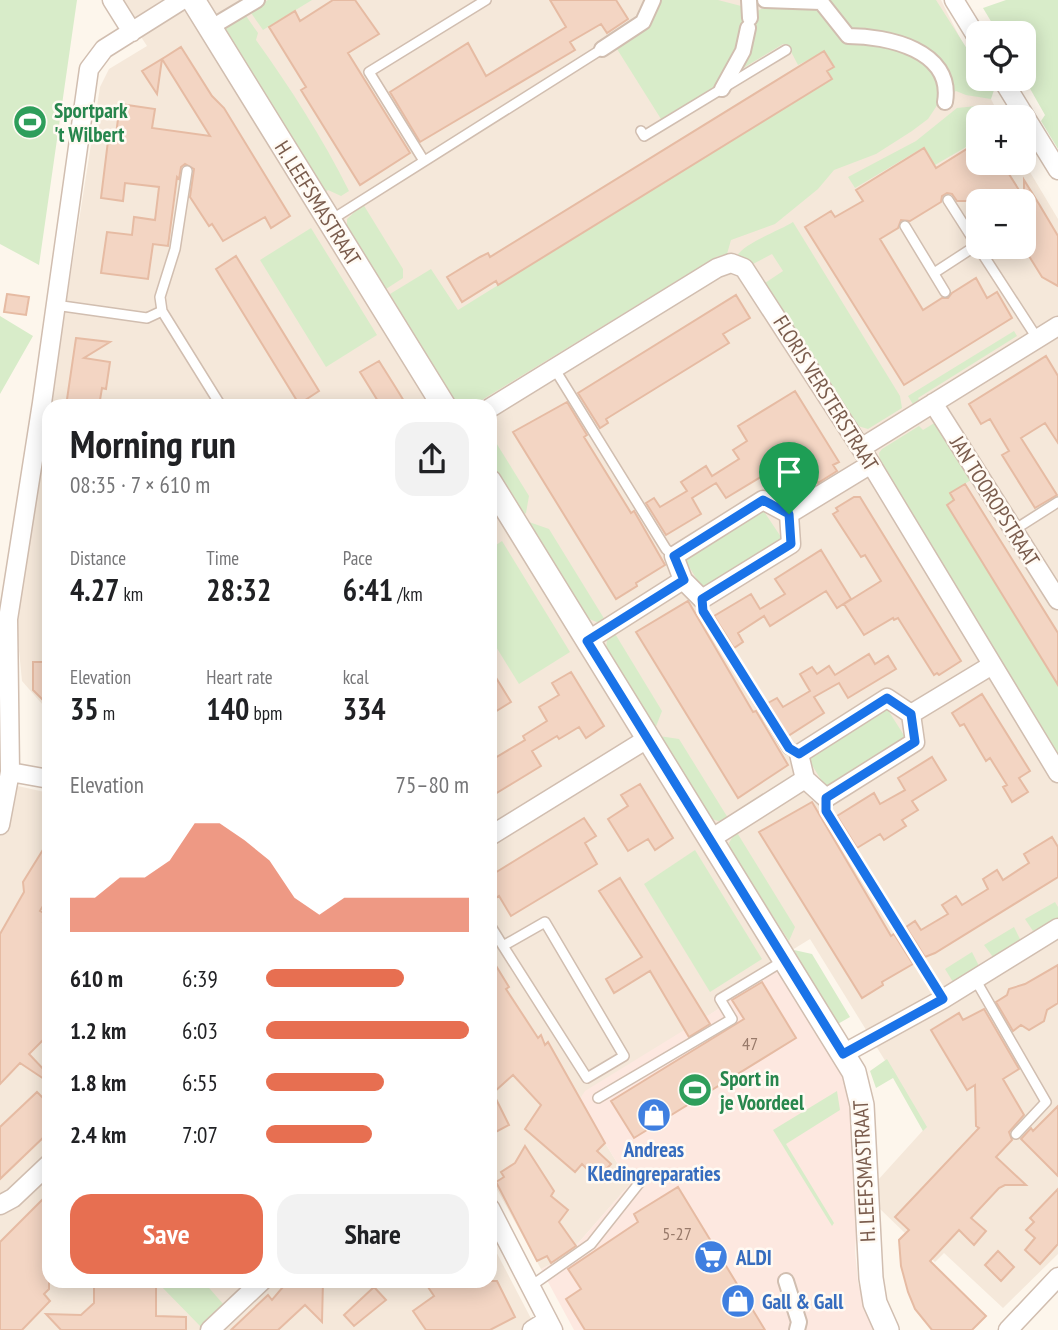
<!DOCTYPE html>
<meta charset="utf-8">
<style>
body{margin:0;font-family:"PT Sans Narrow",sans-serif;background:#f2f2f2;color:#202124;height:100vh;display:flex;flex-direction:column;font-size:26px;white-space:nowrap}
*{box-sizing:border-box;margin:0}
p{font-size:23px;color:#757577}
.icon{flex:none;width:38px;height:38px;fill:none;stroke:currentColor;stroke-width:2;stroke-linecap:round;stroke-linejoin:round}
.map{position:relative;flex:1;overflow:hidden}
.details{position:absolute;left:42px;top:399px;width:455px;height:889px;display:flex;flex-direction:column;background:#fff;border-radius:21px;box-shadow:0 4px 18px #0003}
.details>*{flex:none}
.controls{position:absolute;left:966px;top:21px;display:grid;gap:14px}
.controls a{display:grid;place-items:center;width:70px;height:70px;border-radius:14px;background:#fff;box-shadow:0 4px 18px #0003;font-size:35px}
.pin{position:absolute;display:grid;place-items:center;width:60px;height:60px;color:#fff;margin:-72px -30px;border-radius:50% 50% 50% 0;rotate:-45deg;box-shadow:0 0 7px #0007}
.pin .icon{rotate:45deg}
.round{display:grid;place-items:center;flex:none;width:74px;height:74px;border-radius:21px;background:#f2f2f2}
.head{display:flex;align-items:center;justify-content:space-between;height:119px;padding:0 28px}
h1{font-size:38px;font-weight:800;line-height:52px}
.figures{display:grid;grid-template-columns:repeat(3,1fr);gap:10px;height:119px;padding:7px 28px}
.figures div{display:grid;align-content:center}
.figures b{font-size:30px;font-weight:800}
.figures small{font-size:19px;font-weight:400}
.figures p{font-size:19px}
.chart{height:196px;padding:14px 28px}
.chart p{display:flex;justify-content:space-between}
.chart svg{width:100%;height:126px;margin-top:7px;fill:#e76f51;opacity:.7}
.action{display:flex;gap:14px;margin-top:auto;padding:14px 28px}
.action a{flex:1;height:80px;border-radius:21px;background:#e76f51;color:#fff;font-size:28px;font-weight:800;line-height:80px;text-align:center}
.action a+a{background:#f2f2f2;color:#202124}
ul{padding:0 28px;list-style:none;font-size:23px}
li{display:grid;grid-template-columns:112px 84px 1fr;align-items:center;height:52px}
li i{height:18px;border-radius:9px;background:#e76f51}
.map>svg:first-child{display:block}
.residential{fill:#f5e8da;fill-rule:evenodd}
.commercial{fill:#fde8e0}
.green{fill:#d8ecc9}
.building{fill:#f3d5c3;stroke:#e6bba3;stroke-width:2}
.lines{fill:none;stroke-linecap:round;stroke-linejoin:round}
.service-casing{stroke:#d1beb0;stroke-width:12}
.pedestrian-casing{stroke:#d1beb0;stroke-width:18}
.minor-casing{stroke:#d1beb0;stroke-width:21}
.tertiary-casing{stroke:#d1beb0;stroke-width:26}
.service{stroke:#fff;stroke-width:9}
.pedestrian{stroke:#fff;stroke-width:14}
.minor{stroke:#fff;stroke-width:18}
.tertiary{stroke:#fff;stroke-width:23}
.route-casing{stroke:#fff;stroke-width:14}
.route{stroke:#1a73e8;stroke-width:9}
.labels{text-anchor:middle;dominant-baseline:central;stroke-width:5;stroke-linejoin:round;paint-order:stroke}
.number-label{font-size:18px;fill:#987a6a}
.leisure-label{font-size:21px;font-weight:bold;fill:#27864d;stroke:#fffaf3;text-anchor:start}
.street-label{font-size:21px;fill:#7a5c4d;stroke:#fffaf3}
.shop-label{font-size:21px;font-weight:bold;fill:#366cbe;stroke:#fffaf3;text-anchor:start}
</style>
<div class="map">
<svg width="1058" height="1330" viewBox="0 0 1058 1330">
<rect width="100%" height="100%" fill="#fdf6ec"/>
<path class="residential" d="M117 0H941L978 74V79H981L1000 117H978V163L1024 162 1058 219V1254L1003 1308 944 1253 935 1262 879 1208 878 1180 926 1127 810 939 714 998 720 1008 579 1100 630 1184 566 1257 541 1269 490 1177V406H50L100 87 109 69 147 46ZM978 201H1024V247H978Z
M49 411V712L22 681 16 620Z
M0 782 49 793V1281H490V1240L537 1330H0Z"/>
<path class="commercial" d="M773 963 845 1078 851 1097 857 1226 855 1251 858 1283 873 1330H574L541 1269 566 1257 630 1184 579 1100 585 1091 720 1008 713 998Z"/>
<path class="green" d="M0 0H77L39 265 0 244Z
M268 0H312L263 30 249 10Z
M659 0H718L745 7C747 24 736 68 723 80 706 95 681 106 661 119L617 49 643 31Z
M781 0H936L978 66V79H986L994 90 991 99 966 95 956 91 940 101 928 119 912 131 876 154 834 170 818 189 775 224 731 240 727 254 716 257 472 406H455L390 294 431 269 458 310 831 78 827 71 834 66 824 52 798 65 788 46 783 44 740 70 757 11Z
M1006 0H1058V149L1041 121 1045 115 1024 78V33H998L983 8Z
M244 13 258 33 256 40C291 89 322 137 349 191L341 196 328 190 324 193 221 27Z
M977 106 997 110 1000 117H978V140L935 165 924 147 855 188 848 177 916 141 957 108Z
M363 204 403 269V278L386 289 347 231V219Z
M793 222 900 396 902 408 868 429 858 426 854 428 765 283 783 271 772 254 753 264 737 256C744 243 779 231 793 222Z
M311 228 377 335 326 367 260 260Z
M0 316 33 336 0 394Z
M1014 331 1017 336 918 398 920 402 914 406 908 396Z
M936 422 971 480 950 493 954 500 947 505 1058 686V759L876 464 880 461 879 453 882 449 919 426 923 430Z
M490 433 529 496 526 513 523 515 490 462Z
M761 507 783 540 704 591 683 557Z
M529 522 549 529 605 620 599 623 587 618Z
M502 541 570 652 519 684 490 637V549Z
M614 632 662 711 655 729 606 649 607 640Z
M886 707 907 740 828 791 807 757Z
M659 736 679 739 728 818C721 824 713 820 707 815Z
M736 831 795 927 789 941 730 849 729 843Z
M695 850 762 959 710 992 644 884Z
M1055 902 1058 907V918L1033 931 1025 919Z
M1014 927 1021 941 993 957 984 945Z
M794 950 812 954 850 1017 836 1025Z
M972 952 979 966 953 982 945 969Z
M887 1059 927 1127 923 1131 893 1078 876 1088 870 1071Z
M837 1091 840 1110 786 1144 834 1223 832 1226 773 1130Z
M64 1281H203L224 1305 201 1327 159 1284 61 1283Z"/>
<path class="building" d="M333 0H355L379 34 348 53 410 153 360 185 301 90 306 87 269 27 295 11 300 21Z
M550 0H616L628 19 607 33 601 24 570 42 575 50 420 142 390 92 468 43 486 76 566 27Z
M181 47 212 96 224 108 290 216 271 228 265 217 223 241 212 224 209 226 190 197 194 169 185 164 181 167 179 179 177 177 168 246 153 244 148 279 101 273 107 232 132 235 134 217 155 220 159 187 125 183 123 201 101 198 108 141 115 142 120 104 155 109 152 128 210 136 162 59Z
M824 51 834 67 827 71 832 79 498 285 496 281 462 302 447 277 480 257 488 253 490 257Z
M162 59 157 94 142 71Z
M970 147 978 163H1002L1024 198V180L1039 204 1058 236V286L1042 277 1024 248V201H957L952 194 947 193 942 196 941 202 910 221 901 220 898 228 880 239 923 310 942 298H948L952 293 976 278 987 298 997 292 1012 318 904 385 805 227 831 211 835 217 863 201 856 190 924 148 936 168Z
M236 256 319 391 299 404 216 269Z
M7 294 29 297 26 315 4 312Z
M736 295 750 318 723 334 729 343 606 419 608 423 600 428 578 393Z
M76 338 110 342 84 358 110 362 106 389 102 388 99 406H66Z
M1046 356 1058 376V443L1045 423 1021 438 1057 495 1035 508 1002 455 1009 451 990 419 981 424 969 404Z
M379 361 396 388 407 406H381L360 372Z
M795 391 839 462 833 465 837 471 818 483 807 463 771 485 764 475 726 498 716 483 692 498 701 514 666 535 646 503 654 498 660 507 687 491 681 482 706 466 712 476 739 459 733 450 747 441 738 426Z
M567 402 587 435 584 437 631 513 634 511 665 565 636 583 637 586 616 599 513 432Z
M965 484 1058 633V685L947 505 954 500 950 493Z
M854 497H860L961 661 939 675 937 673 934 675 898 618 894 620 893 618 864 635 844 604 881 581 865 555 861 557 833 514 838 511 836 508Z
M821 550 851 599 837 608 826 591 770 626 764 616 738 633 743 642 734 648 714 616 751 594 760 609 785 594 775 579Z
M688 601 753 712 756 711 788 765 738 798 636 632Z
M869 654 875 664 888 656 896 669 848 698 839 683 814 697 824 713 788 736 768 703 777 698 783 707 810 691 800 674 812 667 817 674 829 666 835 675Z
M33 662H49V706L33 690Z
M490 668 511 702 490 715Z
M571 672 604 726 586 738 579 727 559 739 557 736 532 751 541 766 490 797V761L525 740 523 736 547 721 539 707 559 695 552 683Z
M982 694 1030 771 1019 778 1028 792 1012 802 1003 787 1007 785 990 758 986 761 964 724 960 726 952 713Z
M932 757 946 780 912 801 918 810 902 820 906 826 884 840 880 834 857 848 837 816 874 793 880 804 905 790 898 778Z
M640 784 673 838 655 850 648 839 628 851 608 819 628 806 621 795Z
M812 802 891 936 894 934 913 964 882 982 883 985 862 998 759 832Z
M584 818 596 836 585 843 597 864 511 916 499 896 490 902V876Z
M1052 837 1058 847V877L935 953 925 957 906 927 915 921 921 930 948 914 942 905 956 896 962 905 988 889 983 879 997 870 1003 880 1029 863 1024 854Z
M49 840V896L40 911 47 915 43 922 49 926V1034L29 1054 48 1074 44 1079 20 1063 0 1084V934L24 892 23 882Z
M620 878 710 1024 689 1037 650 971 614 993 606 979 642 957 599 891Z
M490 956 509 987 506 989 538 1038 541 1035 545 1045 548 1042 605 1143 597 1151 611 1164 597 1179 582 1164 575 1172 525 1129 541 1105 513 1075 493 1093 509 1125 490 1135Z
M1058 965V1003L1047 1010 1044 1021 1029 1030 1021 1025 1013 1031 996 1002 1007 995 1009 989 1025 984Z
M762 982 796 1038 634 1138 611 1101 744 1019 732 1000Z
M984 1009 1019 1069 1003 1079 1024 1115 1009 1132 1012 1140 996 1157 1026 1185H1005L999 1188 971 1218 986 1231 974 1245 959 1230 930 1261 986 1316 972 1330H932L915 1309 908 1292 901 1266 899 1240 909 1230 895 1217 979 1128 976 1126 975 1085 967 1090 931 1030 959 1013 963 1020Z
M37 1092 49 1104V1132L0 1179V1127Z
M1058 1106V1176L1021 1139 1031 1128 1033 1131Z
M525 1146 554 1191 551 1196 568 1210 559 1222 576 1246 551 1263 547 1256 537 1261 496 1182 504 1177 501 1172 515 1163Z
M678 1187 765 1330H585L566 1299 581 1289 568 1269 638 1222 634 1214Z
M1058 1189V1244L1040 1264 1025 1250 1035 1238 1026 1230 1034 1222 1030 1218Z
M49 1193V1251L44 1257 49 1262V1289L44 1294 50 1301 22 1330H0V1242Z
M998 1251 1014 1267 1001 1281 985 1265Z
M288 1281H323L322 1322 305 1305 278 1330H231L268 1295 272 1300Z
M424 1281H497L515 1317 490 1330H426L413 1311 434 1296Z
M94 1284 156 1286V1316L186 1317V1330H61L46 1314 81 1315 94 1303Z
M374 1287 386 1300 354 1326 344 1315Z"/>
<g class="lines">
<g class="service-casing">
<path id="service" d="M641 131 644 136 786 50
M424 161 369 72 486 0
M187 171 175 249 160 297 162 311 221 406
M948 200 978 247
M331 220 602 49
M905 226 945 292
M978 247 1037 338
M934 273 977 245
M55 305 147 318 162 311
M554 368 666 549 674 556
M1014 530 1058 502
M702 599 703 611 788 749 799 754
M826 798V811L943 999
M490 925 503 946 587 1078 624 1056 545 922 503 946
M975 979 1046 1102 1016 1134
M598 1098 732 1019 720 999 783 961
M531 1286 591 1244 644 1177"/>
</g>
<g class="pedestrian-casing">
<path id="pedestrian" d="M749 0 750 18
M765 0 821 2 848 36C887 36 954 50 945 102
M210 28 257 0
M602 49 643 22 653 0
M722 89 743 51 748 28
M786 1281 799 1322 797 1330"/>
</g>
<g class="minor-casing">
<path id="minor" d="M112 0 132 32
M954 0 978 39
M1002 79 1058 170
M933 403 1058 600
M490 408 717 268 731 263 744 268 871 464 1058 773
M861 448 1058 326
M763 500 789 514 791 544 702 599 683 580 674 556Z
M789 514 871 464
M587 641 683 580
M887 698 911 714 915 742 826 798 805 779 799 754Z
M911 714 992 665
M10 772 49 779
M0 825 10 772 8 619 42 403 89 69 104 49 182 0
M490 836 647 739
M709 840 805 779
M843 1054 943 999 1058 928
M0 1205 13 1198 49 1164
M490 1208 553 1330
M210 1330 262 1281
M532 1330 548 1320
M1008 1330 1058 1277"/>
</g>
<g class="tertiary-casing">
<path id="tertiary" d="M193 0 444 406
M490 482 854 1072 862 1105 871 1278 875 1303 887 1330"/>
</g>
<use href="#service" class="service"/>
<use href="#pedestrian" class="pedestrian"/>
<use href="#minor" class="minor"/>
<use href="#tertiary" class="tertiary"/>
</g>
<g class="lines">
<g class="route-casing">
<path id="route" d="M763 500 789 514 791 544 702 599 703 611 789 748 799 754 887 698 911 714 915 742 826 798V811L943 999 843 1054 587 641 684 580 674 556Z"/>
</g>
<use href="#route" class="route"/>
</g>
<defs>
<g id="stadium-disc" transform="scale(1.75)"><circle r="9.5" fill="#2e9e5b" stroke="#fffaf3"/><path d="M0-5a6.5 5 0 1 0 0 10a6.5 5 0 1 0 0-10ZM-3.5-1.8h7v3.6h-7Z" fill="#fff"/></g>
<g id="shop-disc" transform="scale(1.75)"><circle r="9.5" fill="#3f7fe0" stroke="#fffaf3"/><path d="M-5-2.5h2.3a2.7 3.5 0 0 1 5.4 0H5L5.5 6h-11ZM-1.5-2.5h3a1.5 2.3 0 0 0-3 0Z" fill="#fff"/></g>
<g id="supermarket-disc" transform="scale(1.75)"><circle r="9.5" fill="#3f7fe0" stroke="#fffaf3"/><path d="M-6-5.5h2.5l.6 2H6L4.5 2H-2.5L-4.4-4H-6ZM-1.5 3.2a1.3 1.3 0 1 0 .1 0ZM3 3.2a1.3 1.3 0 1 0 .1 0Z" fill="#fff"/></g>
</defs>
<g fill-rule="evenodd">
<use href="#stadium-disc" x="30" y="122"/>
<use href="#stadium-disc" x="695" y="1090"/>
<use href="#shop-disc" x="654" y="1115"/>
<use href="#supermarket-disc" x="711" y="1257"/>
<use href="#shop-disc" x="738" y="1301"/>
</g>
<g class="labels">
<g class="number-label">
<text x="750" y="1043">47</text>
<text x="677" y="1233">5-27</text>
</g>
<g class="leisure-label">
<text x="54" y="110">Sportpark<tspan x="54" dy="24">'t Wilbert</tspan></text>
<text x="720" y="1078">Sport in<tspan x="720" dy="24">je Voordeel</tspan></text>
</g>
<g class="street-label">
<text transform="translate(318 203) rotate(58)">H. LEEFSMASTRAAT</text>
<text transform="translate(826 393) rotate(58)">FLORIS VERSTERSTRAAT</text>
<text transform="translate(995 501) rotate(58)">JAN TOOROPSTRAAT</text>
<text transform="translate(864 1171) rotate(-93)">H. LEEFSMASTRAAT</text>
</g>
<g class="shop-label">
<text x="654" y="1149" text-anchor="middle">Andreas<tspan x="654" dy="24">Kledingreparaties</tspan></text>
<text x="736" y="1257">ALDI</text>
<text x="762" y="1301">Gall &amp; Gall</text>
</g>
</g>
</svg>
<div class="controls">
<a><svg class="icon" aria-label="locate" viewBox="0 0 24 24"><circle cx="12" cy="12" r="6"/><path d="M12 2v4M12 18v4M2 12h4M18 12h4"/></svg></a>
<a>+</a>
<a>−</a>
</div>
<div class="pin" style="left:789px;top:514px;background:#1e9e55"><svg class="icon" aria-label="arrive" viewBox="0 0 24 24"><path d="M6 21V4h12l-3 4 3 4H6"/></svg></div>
<section class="details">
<div class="head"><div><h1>Morning run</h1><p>08:35 · 7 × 610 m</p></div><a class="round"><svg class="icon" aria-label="share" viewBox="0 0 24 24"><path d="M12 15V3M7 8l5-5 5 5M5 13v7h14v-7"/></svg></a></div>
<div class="figures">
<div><p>Distance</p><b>4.27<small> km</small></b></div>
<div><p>Time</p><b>28:32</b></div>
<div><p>Pace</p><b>6:41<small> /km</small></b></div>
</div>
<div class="figures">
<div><p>Elevation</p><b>35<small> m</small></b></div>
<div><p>Heart rate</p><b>140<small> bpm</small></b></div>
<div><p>kcal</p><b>334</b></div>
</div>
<div class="chart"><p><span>Elevation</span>75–80 m</p>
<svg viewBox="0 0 160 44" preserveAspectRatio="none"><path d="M0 44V32L10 32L20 25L30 25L40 19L50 6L60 6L70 12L80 19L90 32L100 38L110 32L120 32L130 32L140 32L150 32L160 32V44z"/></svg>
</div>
<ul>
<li><b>610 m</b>6:39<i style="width:68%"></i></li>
<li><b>1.2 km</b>6:03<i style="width:100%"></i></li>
<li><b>1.8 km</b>6:55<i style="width:58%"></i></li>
<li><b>2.4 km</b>7:07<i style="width:52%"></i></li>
</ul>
<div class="action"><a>Save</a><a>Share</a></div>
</section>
</div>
